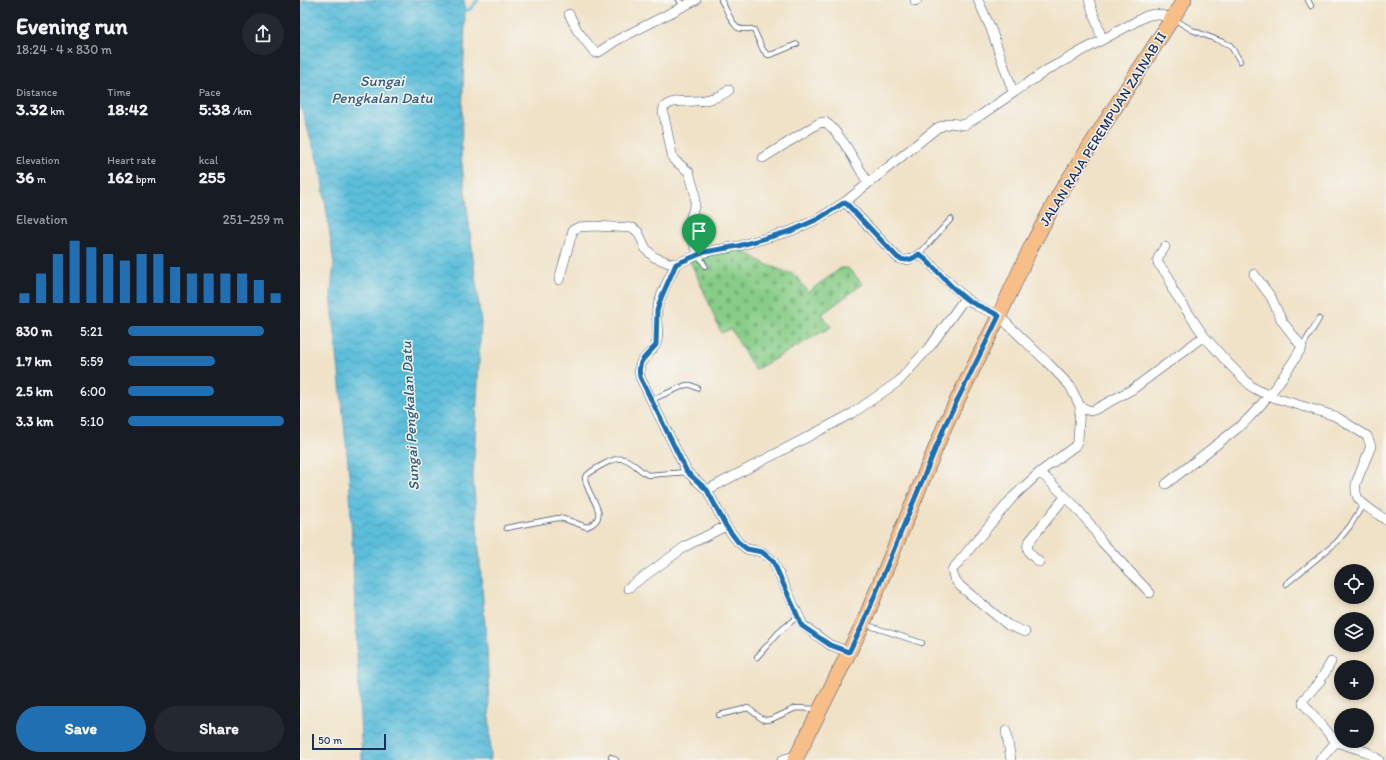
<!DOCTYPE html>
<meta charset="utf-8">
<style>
body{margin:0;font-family:Itim,sans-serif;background:#242831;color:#f1f3f6;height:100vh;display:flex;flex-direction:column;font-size:15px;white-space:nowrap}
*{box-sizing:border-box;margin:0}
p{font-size:13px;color:#9ea1a6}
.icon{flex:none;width:22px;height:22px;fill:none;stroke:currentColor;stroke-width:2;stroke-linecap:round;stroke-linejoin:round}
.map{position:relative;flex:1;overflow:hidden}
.side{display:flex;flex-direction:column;background:#171b24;width:300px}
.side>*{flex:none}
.buttons{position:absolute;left:1034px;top:564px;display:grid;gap:8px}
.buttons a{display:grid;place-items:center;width:40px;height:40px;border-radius:50%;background:#171b24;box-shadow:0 2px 6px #0003;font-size:20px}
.scale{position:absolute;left:12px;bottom:10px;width:74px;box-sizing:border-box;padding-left:4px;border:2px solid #1b2f5e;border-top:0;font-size:11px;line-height:14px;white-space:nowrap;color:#1b2f5e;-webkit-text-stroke:3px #f6f6f2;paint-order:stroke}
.pin{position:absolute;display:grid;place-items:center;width:34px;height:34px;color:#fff;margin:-41px -17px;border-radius:50% 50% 50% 0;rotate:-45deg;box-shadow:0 0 4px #0007}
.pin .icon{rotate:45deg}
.round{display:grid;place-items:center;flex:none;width:42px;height:42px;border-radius:21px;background:#242831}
.overview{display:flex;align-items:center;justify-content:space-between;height:68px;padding:0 16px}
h1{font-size:22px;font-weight:700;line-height:30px}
.stats{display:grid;grid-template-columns:repeat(3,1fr);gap:6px;height:68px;padding:4px 16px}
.stats div{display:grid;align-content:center}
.stats b{font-size:17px;font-weight:700}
.stats small{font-size:11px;font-weight:400}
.stats p{font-size:11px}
.chart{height:112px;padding:8px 16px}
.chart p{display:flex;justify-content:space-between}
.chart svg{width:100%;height:72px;margin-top:4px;stroke:#1f6fb2;stroke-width:6}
.primary-button{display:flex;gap:8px;margin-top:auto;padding:8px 16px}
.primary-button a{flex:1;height:46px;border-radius:24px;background:#1f6fb2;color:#fff;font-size:16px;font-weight:700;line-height:46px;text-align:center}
.primary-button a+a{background:#242831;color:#f1f3f6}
ul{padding:0 16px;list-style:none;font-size:13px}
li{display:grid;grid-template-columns:64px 48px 1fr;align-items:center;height:30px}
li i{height:10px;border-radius:5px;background:#1f6fb2}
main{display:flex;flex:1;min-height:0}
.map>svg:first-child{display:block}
.cemetery{fill:url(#cemetery-stones);stroke:#527e72}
.water{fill:url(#water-waves);stroke:#3c769c}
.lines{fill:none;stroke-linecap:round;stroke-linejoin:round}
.stream{stroke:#5cbeda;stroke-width:3}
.service-casing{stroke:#3b4a6e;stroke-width:6}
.minor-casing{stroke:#3b4a6e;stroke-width:10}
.primary-casing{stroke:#3b4a6e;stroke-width:16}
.service{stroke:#fff;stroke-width:4.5}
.minor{stroke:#fff;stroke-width:9}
.primary{stroke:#f7be88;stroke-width:15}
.route-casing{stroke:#fff;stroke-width:8}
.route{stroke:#1f6fb2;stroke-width:5}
.labels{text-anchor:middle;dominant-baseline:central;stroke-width:3;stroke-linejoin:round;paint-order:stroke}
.street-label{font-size:14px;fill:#1b2f5e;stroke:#f6f6f2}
.water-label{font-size:15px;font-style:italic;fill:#2e5a83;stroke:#f6f6f2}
</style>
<main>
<section class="side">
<div class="overview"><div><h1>Evening run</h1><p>18:24 · 4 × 830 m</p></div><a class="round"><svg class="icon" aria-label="share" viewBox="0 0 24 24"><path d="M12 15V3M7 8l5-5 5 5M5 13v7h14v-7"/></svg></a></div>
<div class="stats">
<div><p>Distance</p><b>3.32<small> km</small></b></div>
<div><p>Time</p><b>18:42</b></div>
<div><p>Pace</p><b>5:38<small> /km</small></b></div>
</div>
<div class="stats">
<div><p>Elevation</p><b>36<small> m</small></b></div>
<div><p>Heart rate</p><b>162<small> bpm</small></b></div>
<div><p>kcal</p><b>255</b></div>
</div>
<div class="chart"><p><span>Elevation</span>251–259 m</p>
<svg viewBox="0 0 160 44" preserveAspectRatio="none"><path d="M5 44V38M15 44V26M25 44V14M35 44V6M45 44V10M55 44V14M65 44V18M75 44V14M85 44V14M95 44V22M105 44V26M115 44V26M125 44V26M135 44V26M145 44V30M155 44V38"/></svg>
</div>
<ul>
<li><b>830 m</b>5:21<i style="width:87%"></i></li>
<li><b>1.7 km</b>5:59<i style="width:56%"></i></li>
<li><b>2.5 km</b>6:00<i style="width:55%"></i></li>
<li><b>3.3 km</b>5:10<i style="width:100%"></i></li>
</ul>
<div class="primary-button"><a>Save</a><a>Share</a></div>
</section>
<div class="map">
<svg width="1086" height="760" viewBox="0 0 1086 760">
<defs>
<pattern id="cemetery-stones" width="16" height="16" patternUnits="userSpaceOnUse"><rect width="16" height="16" fill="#88cd87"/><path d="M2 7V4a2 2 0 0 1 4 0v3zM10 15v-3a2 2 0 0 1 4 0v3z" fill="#75b077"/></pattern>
<pattern id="water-waves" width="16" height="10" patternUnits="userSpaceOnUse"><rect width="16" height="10" fill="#5cbeda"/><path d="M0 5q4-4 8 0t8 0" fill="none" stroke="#4b9bb4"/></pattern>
</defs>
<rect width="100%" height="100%" fill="#f6f6f2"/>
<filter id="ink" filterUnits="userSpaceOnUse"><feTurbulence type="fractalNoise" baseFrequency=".025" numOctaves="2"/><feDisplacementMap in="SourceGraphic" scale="8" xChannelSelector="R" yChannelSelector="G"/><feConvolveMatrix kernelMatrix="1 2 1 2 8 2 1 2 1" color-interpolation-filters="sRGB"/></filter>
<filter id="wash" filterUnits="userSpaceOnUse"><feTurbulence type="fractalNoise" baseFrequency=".012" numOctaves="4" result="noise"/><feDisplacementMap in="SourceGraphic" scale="16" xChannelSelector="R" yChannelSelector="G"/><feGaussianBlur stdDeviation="0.9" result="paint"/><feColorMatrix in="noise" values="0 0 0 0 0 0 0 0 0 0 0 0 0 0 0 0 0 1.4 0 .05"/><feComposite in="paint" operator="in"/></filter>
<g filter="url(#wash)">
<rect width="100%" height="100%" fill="#f0e2c7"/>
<path class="cemetery" d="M440 248 465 264 495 275 508 292 541 268H548L563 284 522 314 531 327 455 370 431 329 421 333 406 296 390 261 400 257Z"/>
<path class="water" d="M2 0H164L165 21 161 157 181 323 173 478 187 649 191 760H62L49 473 31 293 34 263 21 172 0 104V14Z"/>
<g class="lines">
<path class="stream" d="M162 12 170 9 178 0"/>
</g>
</g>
<g filter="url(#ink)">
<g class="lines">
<g class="service-casing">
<path id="service" d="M379 0 384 7
M421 0C425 6 433 26 438 28 444 31 448 27 454 30L463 50 468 55 473 54 497 44
M1008 0 1011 6
M874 19 892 30 930 45 940 61
M619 254 651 219
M399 255 405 266
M1002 347 1019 319
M351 400 386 385H391L397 388
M206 528 258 518C268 519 277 524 287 527 314 516 285 496 285 477 292 470 315 456 324 459 334 462 339 471 348 475L387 472
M986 584 1037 542 1050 526 1064 503
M564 624 622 643
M457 657 479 632 498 616
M419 715 448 708 462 719 466 720 472 719 496 708 518 709
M311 757 316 760"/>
</g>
<g class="minor-casing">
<path id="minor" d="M678 0 691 29 713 92
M789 0 802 39
M615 1 617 0
M269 14 277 30 295 53 299 52 317 40 396 0
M463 158 519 123 525 122C540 131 558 167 568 183
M545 202 598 258C606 262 612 260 619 254L630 263 639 273 665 298 677 306 698 315 747 362 770 386 780 406 778 440 775 446 740 472 713 497 652 570 654 578 660 586 708 625 725 632
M865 247C852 265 858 261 868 276 871 280 871 285 872 289L904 336
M399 255 387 228 395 205V193L389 172 373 159 363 111 364 107C373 99 384 102 395 101 405 101 421 97 429 90
M376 264C369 278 361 293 357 309 355 320 361 336 355 346 346 361 337 357 340 377L387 472 407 490 426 526 438 542 447 549 462 552 473 561 503 625 530 645 549 652
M259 280 273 230 279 227 294 226 333 228 338 232 346 249 354 257 369 263 376 264 405 252 438 246 491 231 518 219 545 202 637 128 650 123 664 125 681 115 747 70 846 16 855 14 873 18
M780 406 790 411 794 410 833 389 904 336 928 363 952 387 969 396 1035 416 1067 436 1071 446 1056 483C1056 487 1055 492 1057 496 1060 504 1079 515 1086 520
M740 472 773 504 790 524 802 542 850 593
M866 484 943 424C966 401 986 375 1002 347L982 321 971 297 954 274
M407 490 553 413 599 381 632 344 665 298
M739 562C733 556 726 553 728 543L765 497
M328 588 386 546 426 526
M1031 662 1020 681 1003 700V703L1036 742 1067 752 1079 760
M706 731 711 760
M482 760 497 755
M1020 760 1036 742"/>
</g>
<g class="primary-casing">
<path id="primary" d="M495 760 563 624 646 423 699 316 731 247 760 193 884 0"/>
</g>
<use href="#service" class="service"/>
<use href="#minor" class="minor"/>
<use href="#primary" class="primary"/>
</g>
</g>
<g class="lines" filter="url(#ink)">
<g class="route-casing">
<path id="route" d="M545 202 598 258C606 262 612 260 619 254 636 267 648 286 666 299 676 306 689 309 699 316L646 423 563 624 549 652 530 645 502 626 473 561 462 552 447 549 443 546 438 542 426 526 407 490 387 472 340 377C337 360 345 358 356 345L357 311 361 298 376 264 405 252 438 246 491 231 518 219Z"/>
</g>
<use href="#route" class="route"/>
</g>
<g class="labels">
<g class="street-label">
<text transform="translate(803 129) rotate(-58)">JALAN RAJA PEREMPUAN ZAINAB II</text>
</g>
<g class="water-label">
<text x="82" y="81">Sungai<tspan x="82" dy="17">Pengkalan Datu</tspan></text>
<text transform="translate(110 416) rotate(-93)">Sungai Pengkalan Datu</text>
</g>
</g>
</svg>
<div class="buttons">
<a><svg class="icon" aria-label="locate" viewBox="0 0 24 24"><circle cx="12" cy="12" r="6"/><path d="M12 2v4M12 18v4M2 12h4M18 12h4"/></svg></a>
<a><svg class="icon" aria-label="layers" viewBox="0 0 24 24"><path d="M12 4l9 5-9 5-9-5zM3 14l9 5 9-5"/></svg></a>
<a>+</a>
<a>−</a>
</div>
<div class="scale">50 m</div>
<div class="pin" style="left:399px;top:255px;background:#1e9e55"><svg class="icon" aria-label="arrive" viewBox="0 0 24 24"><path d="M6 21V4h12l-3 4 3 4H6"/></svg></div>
</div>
</main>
